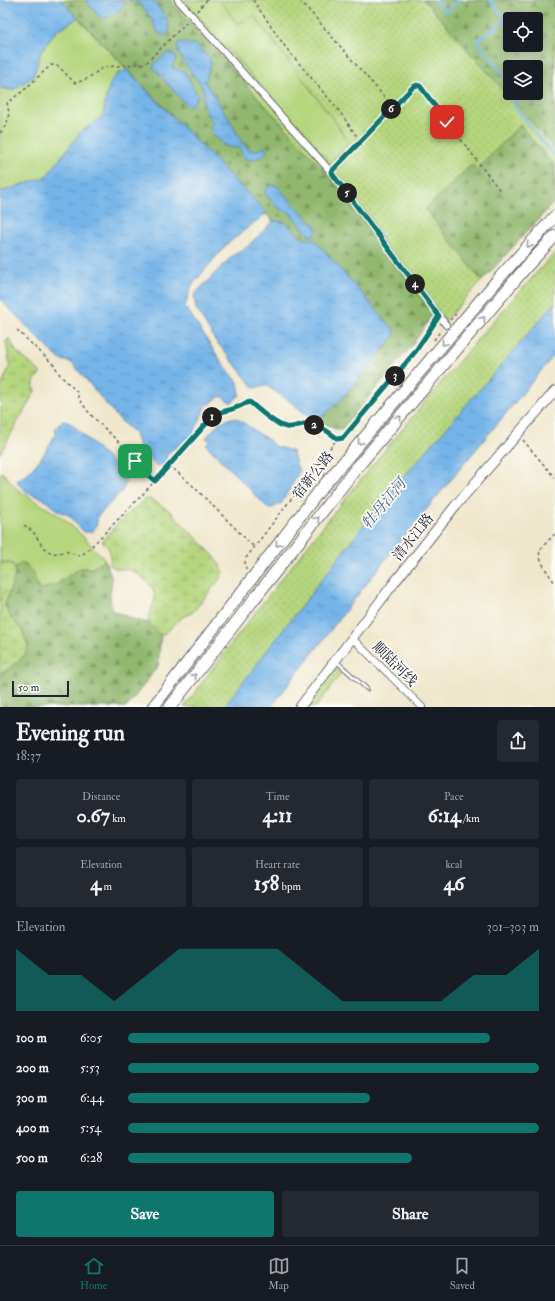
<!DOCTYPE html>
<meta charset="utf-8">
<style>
body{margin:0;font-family:"IM FELL Double Pica","Noto Serif SC",serif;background:#242831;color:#f1f3f6;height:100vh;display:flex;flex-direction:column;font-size:15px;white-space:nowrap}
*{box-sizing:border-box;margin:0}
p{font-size:13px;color:#9ea1a6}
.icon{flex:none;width:22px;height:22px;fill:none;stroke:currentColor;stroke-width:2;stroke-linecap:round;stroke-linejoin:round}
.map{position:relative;height:707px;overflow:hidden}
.details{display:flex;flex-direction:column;background:#171b24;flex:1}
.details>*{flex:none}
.tools{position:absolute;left:503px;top:12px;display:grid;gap:8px}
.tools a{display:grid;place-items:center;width:40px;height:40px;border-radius:4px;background:#171b24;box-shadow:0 2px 10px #0003;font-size:20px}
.scale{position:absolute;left:12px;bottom:10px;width:57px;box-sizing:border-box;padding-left:4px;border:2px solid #22223b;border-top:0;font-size:11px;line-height:14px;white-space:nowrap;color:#22223b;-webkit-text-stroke:3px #fdfcf7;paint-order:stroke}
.pin{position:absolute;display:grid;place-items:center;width:34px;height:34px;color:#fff;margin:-17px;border-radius:8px;box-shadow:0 2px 6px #0006}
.km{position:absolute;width:20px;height:20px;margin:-10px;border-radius:50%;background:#222;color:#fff;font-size:11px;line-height:20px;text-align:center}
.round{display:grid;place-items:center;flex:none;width:42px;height:42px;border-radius:4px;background:#242831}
.headline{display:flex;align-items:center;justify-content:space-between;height:68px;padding:0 16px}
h1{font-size:22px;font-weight:700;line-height:30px}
.stats{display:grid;grid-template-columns:repeat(3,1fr);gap:6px;height:68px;padding:4px 16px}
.stats div{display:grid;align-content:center;border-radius:4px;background:#242831;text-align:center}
.stats b{font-size:20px;font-weight:700}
.stats small{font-size:11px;font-weight:400}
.stats p{font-size:11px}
.chart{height:112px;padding:8px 16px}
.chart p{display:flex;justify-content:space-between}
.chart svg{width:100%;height:72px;margin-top:4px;fill:#0f766e;opacity:.7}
.primary-button{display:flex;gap:8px;margin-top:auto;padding:8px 16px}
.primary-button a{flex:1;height:46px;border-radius:4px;background:#0f766e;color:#fff;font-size:16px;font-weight:700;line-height:46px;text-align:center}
.primary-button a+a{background:#242831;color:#f1f3f6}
ul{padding:0 16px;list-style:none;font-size:13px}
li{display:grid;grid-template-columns:64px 48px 1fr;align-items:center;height:30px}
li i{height:10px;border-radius:5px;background:#0f766e}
.tab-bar{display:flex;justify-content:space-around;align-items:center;height:56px;border-top:1px solid #363941;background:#171b24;font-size:11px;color:#9ea1a6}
.tab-bar a{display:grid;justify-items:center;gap:2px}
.tab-bar .on{color:#0f766e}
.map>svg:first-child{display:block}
.grass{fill:url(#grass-dots);stroke:#6c7c5c;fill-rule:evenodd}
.forest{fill:url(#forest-firs);stroke:#596c54;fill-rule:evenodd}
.wetland{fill:url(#wetland-marsh);stroke:#6c7c5c}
.garden{fill:#b5d67e;stroke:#6c7c5c}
.water{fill:url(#water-ripples);stroke:#4b6b92}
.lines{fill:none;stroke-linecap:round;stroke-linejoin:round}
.stream{stroke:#74b4e8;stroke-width:2.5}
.lane-casing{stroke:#6a676e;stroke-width:5}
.street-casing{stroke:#6a676e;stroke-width:8}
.secondary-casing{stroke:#6a676e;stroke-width:11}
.highway-casing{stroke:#6a676e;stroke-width:13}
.path{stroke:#6a676e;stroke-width:1.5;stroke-dasharray:3 3;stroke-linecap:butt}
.lane{stroke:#fff;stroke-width:3}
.street{stroke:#fff;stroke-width:6}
.secondary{stroke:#fff;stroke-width:9}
.highway{stroke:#fff;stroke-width:11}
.oneway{stroke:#9c9ca7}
.route-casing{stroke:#fff;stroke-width:8}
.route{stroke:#0f766e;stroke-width:5}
.labels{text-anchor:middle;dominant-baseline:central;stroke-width:3.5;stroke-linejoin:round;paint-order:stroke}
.street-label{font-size:14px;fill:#22223b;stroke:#fdfcf7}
.water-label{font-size:15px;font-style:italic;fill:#435c80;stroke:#fdfcf7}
</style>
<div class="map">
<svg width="555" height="707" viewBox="0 0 555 707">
<defs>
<pattern id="grass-dots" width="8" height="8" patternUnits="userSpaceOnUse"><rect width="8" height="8" fill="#b5d67e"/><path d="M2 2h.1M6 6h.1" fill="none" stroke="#9bb76e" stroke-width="1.8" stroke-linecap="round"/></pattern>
<pattern id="forest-firs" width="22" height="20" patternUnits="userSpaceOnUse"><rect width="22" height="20" fill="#90b76d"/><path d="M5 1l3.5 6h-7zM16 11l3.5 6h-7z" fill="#75945b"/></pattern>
<pattern id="wetland-marsh" width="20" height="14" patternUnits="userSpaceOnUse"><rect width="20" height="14" fill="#b5d67e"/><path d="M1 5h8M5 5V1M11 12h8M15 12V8" fill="none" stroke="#9bb76e"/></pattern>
<pattern id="water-ripples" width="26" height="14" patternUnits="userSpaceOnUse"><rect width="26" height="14" fill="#74b4e8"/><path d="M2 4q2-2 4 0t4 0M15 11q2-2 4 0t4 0" fill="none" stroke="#5f92bd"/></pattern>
</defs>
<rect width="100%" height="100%" fill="#fdfcf7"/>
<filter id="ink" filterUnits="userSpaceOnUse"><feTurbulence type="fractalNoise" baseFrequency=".025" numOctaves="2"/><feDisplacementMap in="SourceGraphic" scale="8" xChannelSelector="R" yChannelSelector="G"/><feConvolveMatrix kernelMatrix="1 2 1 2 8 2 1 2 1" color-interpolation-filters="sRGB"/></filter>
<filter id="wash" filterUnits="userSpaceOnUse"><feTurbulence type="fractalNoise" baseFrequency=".012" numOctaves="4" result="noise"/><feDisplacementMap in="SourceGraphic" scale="16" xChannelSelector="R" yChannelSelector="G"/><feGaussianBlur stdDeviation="0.9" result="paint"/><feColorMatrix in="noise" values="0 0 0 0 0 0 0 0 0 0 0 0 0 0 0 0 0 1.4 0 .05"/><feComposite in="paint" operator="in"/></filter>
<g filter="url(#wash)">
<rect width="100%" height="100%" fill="#efe7cc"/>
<path class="grass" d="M169 0H555V201L441 325 329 176ZM510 19H536V45H510ZM510 67H536V93H510Z
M555 252V303C441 435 330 569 224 707H184C272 588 365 472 461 359 491 322 524 288 555 252Z
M335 670 343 671 316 707H305L333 671Z"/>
<path class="forest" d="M61 0H169L329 176 433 314 413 344 342 429H335L312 419 323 416 303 239 285 222 273 221Z
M424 0H555V149ZM510 19H536V45H510ZM510 67H536V93H510Z
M520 125 555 167V201L482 281 425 209 472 164 477 170Z
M105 560 112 579 110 593 111 610 138 621 150 623 161 635 158 666 127 707H0V673L7 670 25 655 28 647 23 631 11 618 5 605 14 578 15 568 22 562 32 571 39 589 57 584 80 568H92Z"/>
<path class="wetland" d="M9 338 16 351 41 373C35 379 32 382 35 391L0 454 1 387 10 365 6 342Z
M150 499 169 510 215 557 223 571 220 579 192 613 182 617 166 633 161 635C158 632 152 628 150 624 144 612 161 601 152 588 147 581 138 573 130 570 123 567 118 572 110 565 111 553 111 549 102 541L121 520 144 500Z
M0 562 11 563 15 568 14 578 5 605 11 618 23 631 28 647 25 655 7 670 0 673Z"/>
<path class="garden" d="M184 0H220L237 24 254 16 331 116 349 142 330 162Z
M78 18 127 70 117 74 106 95 103 116 80 133 46 177 0 192V88L13 90 33 77 41 52 56 31Z
M2 472 18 490 63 518 84 537 105 560 92 568H80L57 584 39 590 32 571 22 562 15 568 11 563 0 562V474Z"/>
<path class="water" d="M0 0H61L78 18 56 31 41 52 33 77 13 90 0 88Z
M85 0H123L124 3 119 11 105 19 100 17Z
M128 0H152C158 6 172 22 169 31 169 32 166 36 165 36L158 33 153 21 139 3Z
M181 42 197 45 210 59 211 64 205 82C216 99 228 116 238 135 241 139 242 145 247 148 252 151 260 150 264 147L267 151C258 162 243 165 240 148L228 147 217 138 212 133 210 127 213 122 207 114 203 101 204 93 201 85 179 55 177 44Z
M167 53 174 54 176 59 173 65 174 69 184 71 198 96 191 106 188 107 153 67 155 63Z
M127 70 267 213 226 245 192 285 185 306 221 361 238 382 240 395 231 403 221 396 205 407 200 420 192 435 167 454 165 464 156 466 139 447 135 434 118 418 72 363 59 359 0 299V192L46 177 80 133 103 116C105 104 107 81 118 74 120 72 124 71 127 70Z
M271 185H274L277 186 317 228V231L313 236 309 235 289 212 279 209 265 194 266 190Z
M273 221 285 222 303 239H314L395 331 393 338 339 402 323 416 312 419 288 400 267 386 254 388 215 340 196 309 194 295 232 256 247 247Z
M555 303V354L388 556 271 707H224L376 509Z
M232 418 238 419 270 441 274 446 292 451 299 472 281 504 269 509 206 445 210 441 206 438 220 422Z
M63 420 72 424 122 472 126 481 123 490 98 516 96 527 92 532H84L69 515 58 511 42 498 28 493 19 485 17 481C35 470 46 452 56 433L55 429Z"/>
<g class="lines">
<path class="stream" d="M435 0 446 12 459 0
M490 0 506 20 477 41 510 83
M513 93 514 106 555 157"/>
</g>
</g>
<g filter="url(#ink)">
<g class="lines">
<g class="lane-casing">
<path id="lane" d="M336 661 367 689"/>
</g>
<g class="street-casing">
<path id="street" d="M178 0 331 172 446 325
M352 638 422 707"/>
</g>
<g class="secondary-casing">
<path id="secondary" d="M300 707 394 583 456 505 555 391"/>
</g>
<g class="highway-casing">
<path id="highway" d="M153 707 320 490 500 277 555 216
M170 707 354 471 527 266 555 236"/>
</g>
<path class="path" d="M253 0 286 48 340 112 360 141
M300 0 393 107
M197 11 207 0
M0 133C9 123 10 115 7 103L23 91 51 65 58 66 75 83 85 80 104 67 142 64 147 62 188 21
M336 167 413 87 417 85 420 86 501 192
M450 320 456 314
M17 330 54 365 60 375 77 392 79 399 90 414 131 454 141 468 155 481
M434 340 441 330
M523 440 555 478
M169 465 193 486 254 547
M24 525C28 528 31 530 34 533 39 540 43 551 53 553 58 554 63 551 69 552 77 555 77 558 86 552L143 494 214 415C221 411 228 411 235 408 241 406 244 403 250 402 259 409 274 425 286 427 293 428 300 424 307 424 319 424 329 433 338 439L343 438 415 352 436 320
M555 534C550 539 543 545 540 551 537 559 550 576 555 583
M246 570 245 563 246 558 337 439"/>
<use href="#lane" class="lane"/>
<use href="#street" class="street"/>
<use href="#secondary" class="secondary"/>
<use href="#highway" class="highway"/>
</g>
<defs><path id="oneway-chevron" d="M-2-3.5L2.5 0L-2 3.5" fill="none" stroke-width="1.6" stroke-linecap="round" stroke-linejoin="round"/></defs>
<g class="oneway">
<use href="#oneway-chevron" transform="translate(529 245) rotate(132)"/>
<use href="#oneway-chevron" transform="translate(483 319) rotate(-50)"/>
<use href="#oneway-chevron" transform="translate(444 343) rotate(130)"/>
<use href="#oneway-chevron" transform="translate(399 418) rotate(-50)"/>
<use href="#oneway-chevron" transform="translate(360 442) rotate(130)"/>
<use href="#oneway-chevron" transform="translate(317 519) rotate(-52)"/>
<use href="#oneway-chevron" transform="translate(278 544) rotate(127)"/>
<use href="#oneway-chevron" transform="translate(194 676) rotate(-52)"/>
</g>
</g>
<g class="lines" filter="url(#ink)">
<g class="route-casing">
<path id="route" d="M135 461 148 475 155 481 214 415C221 411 228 411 235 408 241 406 244 403 250 402 259 410 274 424 286 427 292 428 298 425 304 424 317 422 328 432 338 439L343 438 415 352 439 316 331 172 413 87 417 85 420 86 447 122"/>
</g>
<use href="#route" class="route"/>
</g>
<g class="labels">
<g class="street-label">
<text transform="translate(313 475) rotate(-51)">宿新公路</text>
<text transform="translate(413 537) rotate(-51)">清水江路</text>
<text transform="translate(395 664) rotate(45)">顺陆河线</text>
</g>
<g class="water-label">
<text transform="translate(384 504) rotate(-50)">牡丹江河</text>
</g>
</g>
</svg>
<div class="tools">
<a><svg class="icon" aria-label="locate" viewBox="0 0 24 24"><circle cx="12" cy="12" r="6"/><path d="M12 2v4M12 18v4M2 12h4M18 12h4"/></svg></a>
<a><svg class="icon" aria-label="layers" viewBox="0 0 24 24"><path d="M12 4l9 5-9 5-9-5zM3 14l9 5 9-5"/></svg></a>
</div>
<div class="scale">50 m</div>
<div class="pin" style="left:135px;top:461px;background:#1e9e55"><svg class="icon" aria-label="arrive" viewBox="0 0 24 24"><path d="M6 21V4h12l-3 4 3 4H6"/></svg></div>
<div class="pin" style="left:447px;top:122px;background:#d93025"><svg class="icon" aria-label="check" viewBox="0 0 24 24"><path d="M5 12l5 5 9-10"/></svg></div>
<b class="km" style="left:212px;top:417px">1</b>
<b class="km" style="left:314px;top:425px">2</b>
<b class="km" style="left:395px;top:376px">3</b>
<b class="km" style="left:415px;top:284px">4</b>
<b class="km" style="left:347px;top:193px">5</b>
<b class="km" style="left:391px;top:109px">6</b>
</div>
<section class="details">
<div class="headline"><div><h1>Evening run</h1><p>18:37</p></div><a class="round"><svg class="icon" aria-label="share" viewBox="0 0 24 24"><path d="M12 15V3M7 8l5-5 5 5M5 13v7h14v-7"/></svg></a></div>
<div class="stats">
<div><p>Distance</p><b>0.67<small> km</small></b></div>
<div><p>Time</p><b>4:11</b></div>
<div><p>Pace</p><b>6:14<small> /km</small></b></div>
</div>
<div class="stats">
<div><p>Elevation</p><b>4<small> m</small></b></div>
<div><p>Heart rate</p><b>158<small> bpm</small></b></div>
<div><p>kcal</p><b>46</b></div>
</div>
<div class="chart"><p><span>Elevation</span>301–303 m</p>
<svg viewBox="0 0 160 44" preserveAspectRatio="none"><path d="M0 44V6L10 22L20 22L30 38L40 22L50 6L60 6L70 6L80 6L90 22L100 38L110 38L120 38L130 38L140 22L150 22L160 6V44z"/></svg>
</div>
<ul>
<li><b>100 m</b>6:05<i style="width:88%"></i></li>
<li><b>200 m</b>5:53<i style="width:100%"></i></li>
<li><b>300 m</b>6:44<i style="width:59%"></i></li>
<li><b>400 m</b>5:54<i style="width:100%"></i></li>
<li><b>500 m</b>6:28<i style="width:69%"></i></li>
</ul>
<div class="primary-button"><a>Save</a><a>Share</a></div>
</section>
<nav class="tab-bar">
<a class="on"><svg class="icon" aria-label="home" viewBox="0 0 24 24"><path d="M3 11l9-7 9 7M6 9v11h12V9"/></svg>Home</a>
<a><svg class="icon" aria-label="map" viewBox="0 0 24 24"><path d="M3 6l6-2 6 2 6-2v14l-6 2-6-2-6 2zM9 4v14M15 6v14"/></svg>Map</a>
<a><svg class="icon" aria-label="saved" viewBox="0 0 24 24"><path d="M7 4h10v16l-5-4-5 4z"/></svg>Saved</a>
</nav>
